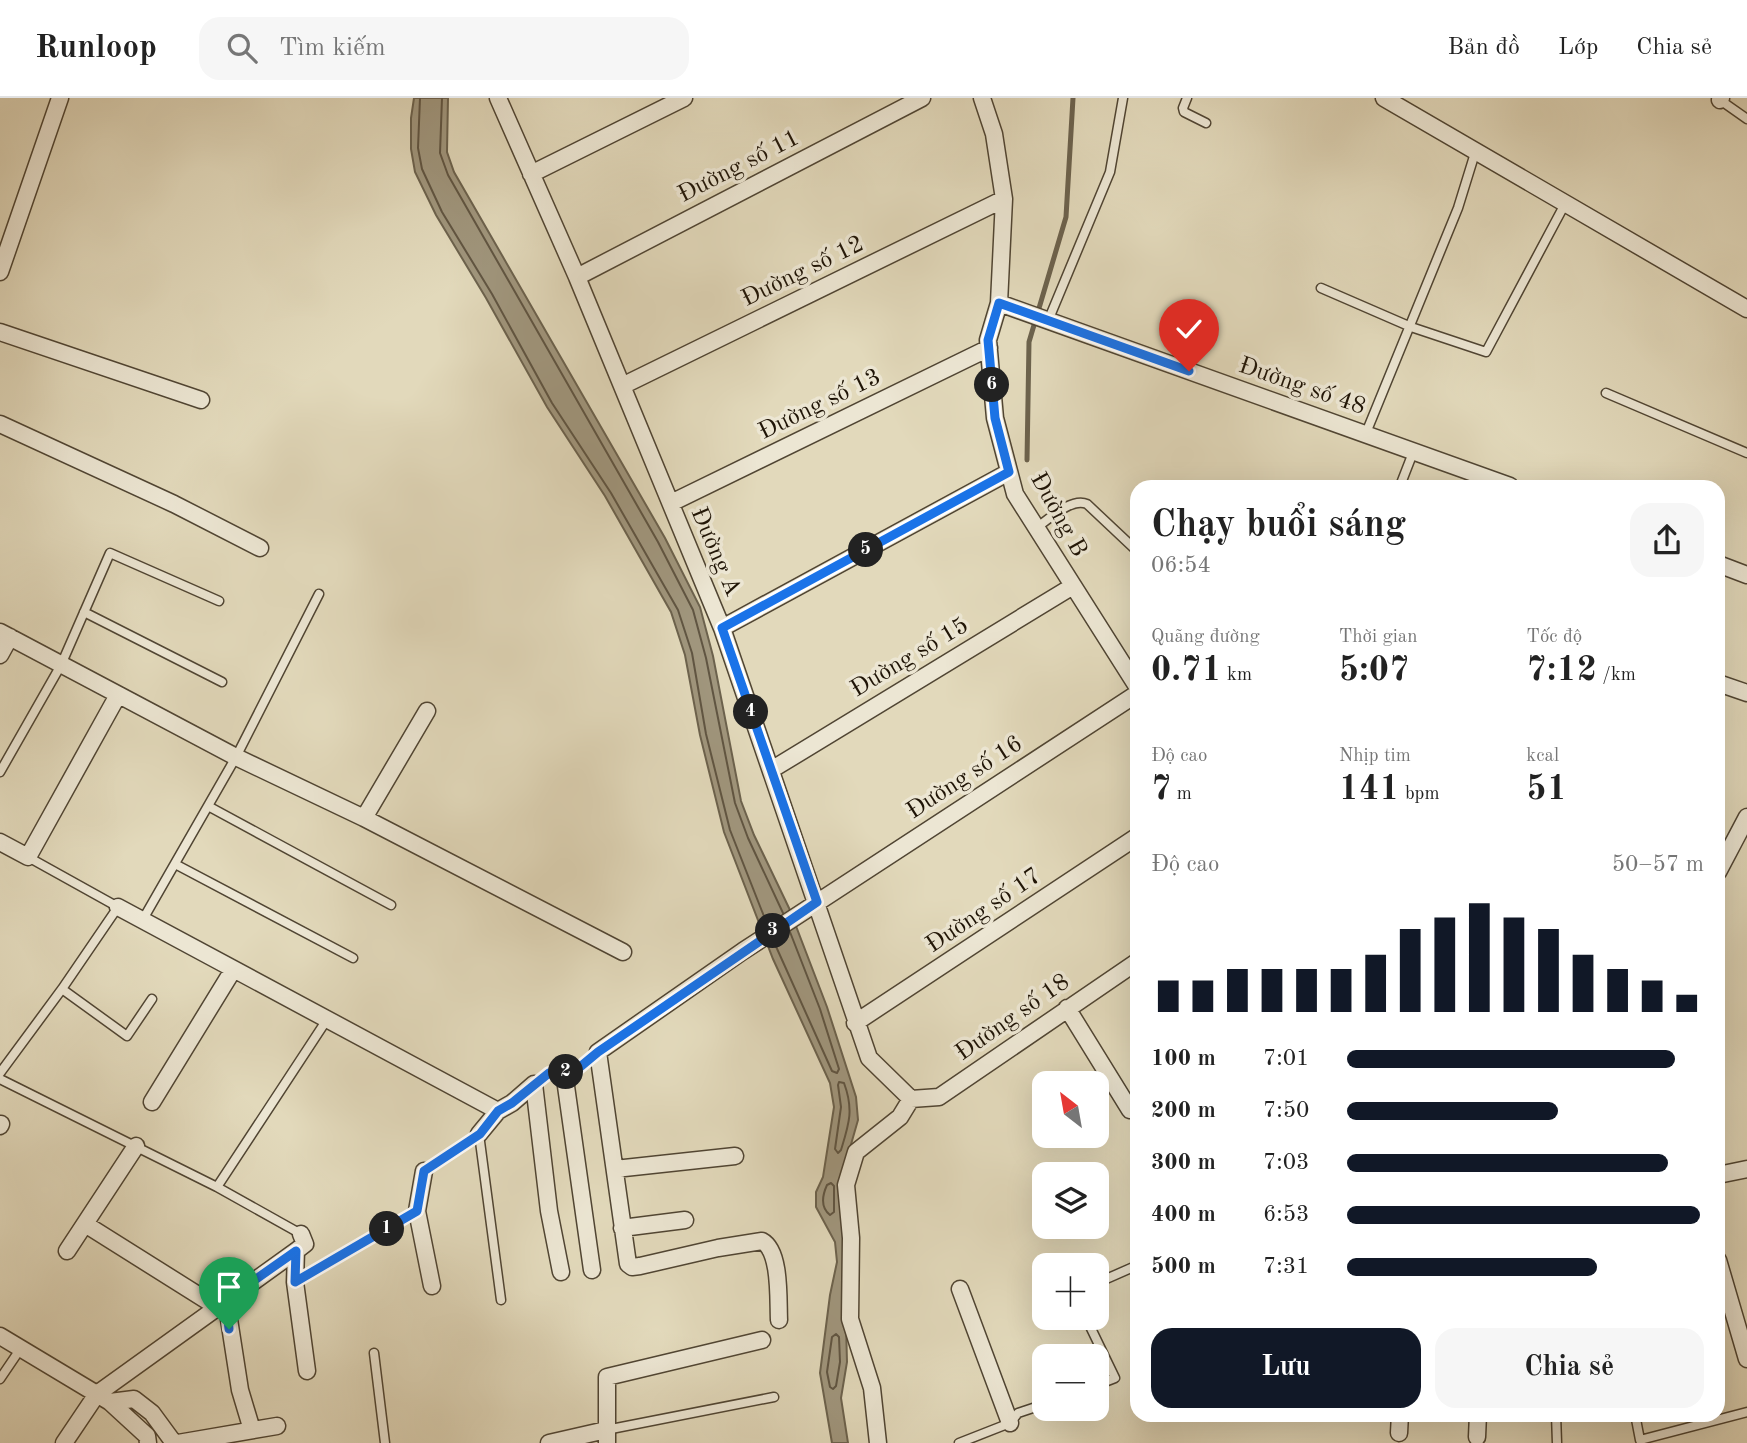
<!DOCTYPE html>
<html lang="vi">
<meta charset="utf-8">
<style>
body{margin:0;font-family:"Old Standard TT",serif;background:#f6f6f6;color:#222;height:100vh;display:flex;flex-direction:column;font-size:26px;white-space:nowrap}
*{box-sizing:border-box;margin:0}
p{font-size:23px;color:#767676}
.icon{flex:none;width:38px;height:38px;fill:none;stroke:currentColor;stroke-width:2;stroke-linecap:round;stroke-linejoin:round}
.map{position:relative;flex:1;overflow:hidden}
.drawer{position:absolute;left:1130px;top:382px;width:595px;height:942px;display:flex;flex-direction:column;background:#fff;border-radius:21px;box-shadow:0 7px 28px #0002}
.drawer>*{flex:none}
.needle{width:46px;rotate:329deg}
.tools{position:absolute;left:1032px;top:973px;display:grid;gap:14px}
.tools a{display:grid;place-items:center;width:77px;height:77px;border-radius:14px;background:#fff;box-shadow:0 7px 28px #0002;font-size:35px}
.pin{position:absolute;display:grid;place-items:center;width:60px;height:60px;color:#fff;margin:-72px -30px;border-radius:50% 50% 50% 0;rotate:-45deg;box-shadow:0 0 7px #0007}
.pin .icon{rotate:45deg}
.km{position:absolute;width:35px;height:35px;margin:-18px;border-radius:50%;background:#222;color:#fff;font-size:19px;line-height:35px;text-align:center}
.round{display:grid;place-items:center;flex:none;width:74px;height:74px;border-radius:21px;background:#f6f6f6}
.head{display:flex;align-items:center;justify-content:space-between;height:119px;padding:0 21px}
h1{font-size:38px;font-weight:600;line-height:52px}
.metrics{display:grid;grid-template-columns:repeat(3,1fr);gap:10px;height:119px;padding:7px 21px}
.metrics div{display:grid;align-content:center}
.metrics b{font-size:35px;font-weight:600}
.metrics small{font-size:19px;font-weight:400}
.metrics p{font-size:19px}
.chart{height:196px;padding:14px 21px}
.chart p{display:flex;justify-content:space-between}
.chart svg{width:100%;height:126px;margin-top:7px;stroke:#111827;stroke-width:6}
.cta{display:flex;gap:14px;margin-top:auto;padding:14px 21px}
.cta a{flex:1;height:80px;border-radius:21px;background:#111827;color:#fff;font-size:28px;font-weight:600;line-height:80px;text-align:center}
.cta a+a{background:#f6f6f6;color:#222}
ul{padding:0 21px;list-style:none;font-size:23px}
li{display:grid;grid-template-columns:112px 84px 1fr;align-items:center;height:52px}
li i{height:18px;border-radius:9px;background:#111827}
header{display:flex;align-items:center;gap:42px;box-sizing:border-box;height:98px;padding:0 35px;background:#fff;border-bottom:2px solid #e0e0e0}
header strong{font-size:33px}
nav{display:flex;gap:38px;margin-inline-start:auto;font-size:24px}
.search{width:490px;height:63px;background:#f6f6f6;display:flex;align-items:center;gap:18px;box-sizing:border-box;padding:0 24px;border-radius:21px;color:#767676;font-size:26px}
.map>svg:first-child{display:block}
.water{fill:#a0967d;stroke:#6c624d;stroke-width:2}
.lines{fill:none;stroke-linecap:round;stroke-linejoin:round}
.shore{stroke:#605542;stroke-width:2}
.stream{stroke:#6c624d;stroke-width:5}
.lane-casing{stroke:#504533;stroke-width:11}
.street-casing{stroke:#504533;stroke-width:19}
.lane{stroke:#ece6d3;stroke-width:8}
.street{stroke:#ece6d3;stroke-width:16}
.route-casing{stroke:#fff;stroke-width:14}
.route{stroke:#1a73e8;stroke-width:9}
.labels{text-anchor:middle;dominant-baseline:central;stroke-width:7;stroke-linejoin:round;paint-order:stroke}
.street-label{font-size:24px;fill:#1f1406;stroke:#ece6d3}
</style>
<header>
<strong>Runloop</strong>
<div class="search"><svg class="icon" aria-label="search" viewBox="0 0 24 24"><circle cx="10" cy="10" r="6"/><path d="M15 15l6 6"/></svg>Tìm kiếm</div>
<nav><a>Bản đồ</a><a>Lớp</a><a>Chia sẻ</a></nav>
</header>
<div class="map">
<svg width="1747" height="1345" viewBox="0 0 1747 1345">
<rect width="100%" height="100%" fill="#e2d9bb"/>
<filter id="stains"><feTurbulence type="fractalNoise" baseFrequency=".00286" numOctaves="4"/><feColorMatrix values="0 0 0 0 .2 0 0 0 0 .09 0 0 0 0 .02 0 0 0 .5 -.17"/></filter>
<radialGradient id="worn" r=".72"><stop offset=".6" stop-color="#630" stop-opacity="0"/><stop offset="1" stop-color="#630" stop-opacity=".3"/></radialGradient>
<path class="water" d="M414 0H448L447 54 454 74 665 440 700 509 713 558 741 703 754 737 789 810 827 909 856 999 858 1022 842 1078 847 1264 841 1300 848 1345H832L820 1275 830 1197 837 1164 835 1144 816 1109V1094L823 1079 834 1009 830 985 773 861 724 734 700 637 685 557 671 514 605 398 547 309 486 200 436 117 415 74 411 51V20Z"/>
<g class="lines">
<path class="shore" d="M420 0 418 50 422 71 442 114 492 196 552 305 611 395 678 512 692 555 706 636 730 732 767 826
M442 0 440 55 448 77 658 444 693 512 706 560 735 705 748 740 783 815
M774 844 832 973 837 975 839 971 820 911 790 834
M839 984 844 985C854 1012 849 1026 841 1052L838 1055 835 1051 841 1009 838 987Z
M831 1085 834 1088V1114L830 1117C820 1109 822 1098 827 1087Z
M836 1236 839 1239 840 1264 836 1288 833 1291 830 1289 827 1274 832 1239Z"/>
<path class="stream" d="M1027 362 1029 244 1066 119 1073 0"/>
<g class="lane-casing">
<path id="lane" d="M1187 0 1183 10 1184 14 1206 25
M1720 2 1747 21
M1321 190 1411 229 1486 254 1566 104
M1048 223 1110 74 1123 0
M1606 295 1747 355
M1366 335 1458 110 1475 55
M1400 388 1414 352
M1036 430C1049 421 1072 399 1087 406L1138 454
M84 514 222 584
M0 674 61 567 110 455 219 503
M208 708 391 807
M175 766 353 860
M142 823 236 659 319 496
M62 891 127 938 152 901
M0 975 62 891 118 809 28 759
M0 981 217 1089 301 1136
M534 986 549 975 574 974 597 955
M424 1073 479 1036 501 1202
M217 1089 326 923
M295 1184 417 1114
M1097 1185 1138 1167
M1086 1220 1115 1280 1097 1287
M374 1255 385 1345
M0 1281 21 1250
M1556 1316 1557 1345
M1635 1316 1640 1342 1747 1314
M606 1332 774 1299
M959 1345 1010 1325 1018 1315 1045 1306"/>
</g>
<g class="street-casing">
<path id="street" d="M498 0 577 179 722 530 869 960 911 1001
M982 0 994 36 1004 101 999 205 988 242 995 320 1015 396 1138 590
M1384 0 1747 211
M1720 2 1721 0
M531 76 684 0
M0 174 60 0
M577 179 922 0
M999 205 1510 388
M0 234 201 302
M622 288 1004 101
M0 326 174 406 260 450
M671 405 989 250
M1718 466 1747 477
M722 530 1009 374
M0 534 236 659 364 720 623 854
M0 557 10 539
M1718 585 1747 595
M771 672 1073 488
M364 720 427 613
M0 744 28 759 118 597
M1718 774 1747 719
M118 809 498 1013
M1067 910 1130 1012
M855 925 1138 738
M564 974 592 1172
M911 1001 939 999 1138 863
M152 1004 233 872
M0 1028 1 1026
M479 1036 498 1013 512 1005 534 986 549 1113 561 1174
M615 1071 735 1058
M424 1073 417 1113 432 1188
M1718 1077 1747 1071
M85 1126 217 1209
M622 1130 685 1122
M67 1153 136 1048
M296 1153 295 1184 307 1273
M1718 1162 1747 1261
M960 1191 1010 1325
M226 1202 240 1292 252 1332
M779 1222C778 1202 781 1153 762 1143L718 1150 640 1168 632 1169 628 1166 598 954 743 853 1138 595
M0 1238 110 1304 147 1338 148 1345
M110 1304 134 1301 152 1315 174 1345
M1399 1335 1400 1316
M1477 1339 1478 1316
M64 1345 97 1296 296 1153 305 1146 301 1136
M178 1345 277 1328
M549 1345 606 1332
M607 1345V1279L762 1242
M878 1345 872 1290 850 1221 851 1140 846 1087 856 1054 900 1019 911 1001"/>
</g>
<use href="#lane" class="lane"/>
<use href="#street" class="street"/>
</g>
<g class="lines">
<g class="route-casing">
<path id="route" d="M229 1231 226 1202 296 1153 295 1184 417 1113 424 1073 480 1036 498 1013 512 1005 549 975 574 974 598 954 817 804 722 530 1009 374 995 320 988 242 999 205 1189 273"/>
</g>
<use href="#route" class="route"/>
</g>
<g class="labels">
<g class="street-label">
<text transform="translate(739 69) rotate(-27)">Đường số 11</text>
<text transform="translate(803 174) rotate(-26)">Đường số 12</text>
<text transform="translate(1302 289) rotate(19)">Đường số 48</text>
<text transform="translate(820 307) rotate(-26)">Đường số 13</text>
<text transform="translate(1058 417) rotate(61)">Đường B</text>
<text transform="translate(715 454) rotate(67)">Đường A</text>
<text transform="translate(910 560) rotate(-31)">Đường số 15</text>
<text transform="translate(965 680) rotate(-33)">Đường số 16</text>
<text transform="translate(984 813) rotate(-34)">Đường số 17</text>
<text transform="translate(1013 920) rotate(-35)">Đường số 18</text>
</g>
</g>
<rect width="100%" height="100%" filter="url(#stains)"/>
<rect width="100%" height="100%" fill="url(#worn)"/>
</svg>
<div class="tools">
<a><svg class="needle" viewBox="-14 -14 28 28"><path d="M0-13l5 13h-10z" fill="#e53935"/><path d="M0 13l5-13h-10z" fill="#767676"/></svg></a>
<a><svg class="icon" aria-label="layers" viewBox="0 0 24 24"><path d="M12 4l9 5-9 5-9-5zM3 14l9 5 9-5"/></svg></a>
<a>+</a>
<a>−</a>
</div>
<div class="pin" style="left:229px;top:1231px;background:#1e9e55"><svg class="icon" aria-label="arrive" viewBox="0 0 24 24"><path d="M6 21V4h12l-3 4 3 4H6"/></svg></div>
<div class="pin" style="left:1189px;top:273px;background:#d93025"><svg class="icon" aria-label="check" viewBox="0 0 24 24"><path d="M5 12l5 5 9-10"/></svg></div>
<b class="km" style="left:387px;top:1131px">1</b>
<b class="km" style="left:566px;top:974px">2</b>
<b class="km" style="left:773px;top:833px">3</b>
<b class="km" style="left:751px;top:614px">4</b>
<b class="km" style="left:866px;top:452px">5</b>
<b class="km" style="left:992px;top:287px">6</b>
<section class="drawer">
<div class="head"><div><h1>Chạy buổi sáng</h1><p>06:54</p></div><a class="round"><svg class="icon" aria-label="share" viewBox="0 0 24 24"><path d="M12 15V3M7 8l5-5 5 5M5 13v7h14v-7"/></svg></a></div>
<div class="metrics">
<div><p>Quãng đường</p><b>0.71<small> km</small></b></div>
<div><p>Thời gian</p><b>5:07</b></div>
<div><p>Tốc độ</p><b>7:12<small> /km</small></b></div>
</div>
<div class="metrics">
<div><p>Độ cao</p><b>7<small> m</small></b></div>
<div><p>Nhịp tim</p><b>141<small> bpm</small></b></div>
<div><p>kcal</p><b>51</b></div>
</div>
<div class="chart"><p><span>Độ cao</span>50–57 m</p>
<svg viewBox="0 0 160 44" preserveAspectRatio="none"><path d="M5 44V33M15 44V33M25 44V29M35 44V29M45 44V29M55 44V29M65 44V24M75 44V15M85 44V11M95 44V6M105 44V11M115 44V15M125 44V24M135 44V29M145 44V33M155 44V38"/></svg>
</div>
<ul>
<li><b>100 m</b>7:01<i style="width:92%"></i></li>
<li><b>200 m</b>7:50<i style="width:59%"></i></li>
<li><b>300 m</b>7:03<i style="width:90%"></i></li>
<li><b>400 m</b>6:53<i style="width:99%"></i></li>
<li><b>500 m</b>7:31<i style="width:70%"></i></li>
</ul>
<div class="cta"><a>Lưu</a><a>Chia sẻ</a></div>
</section>
</div>
